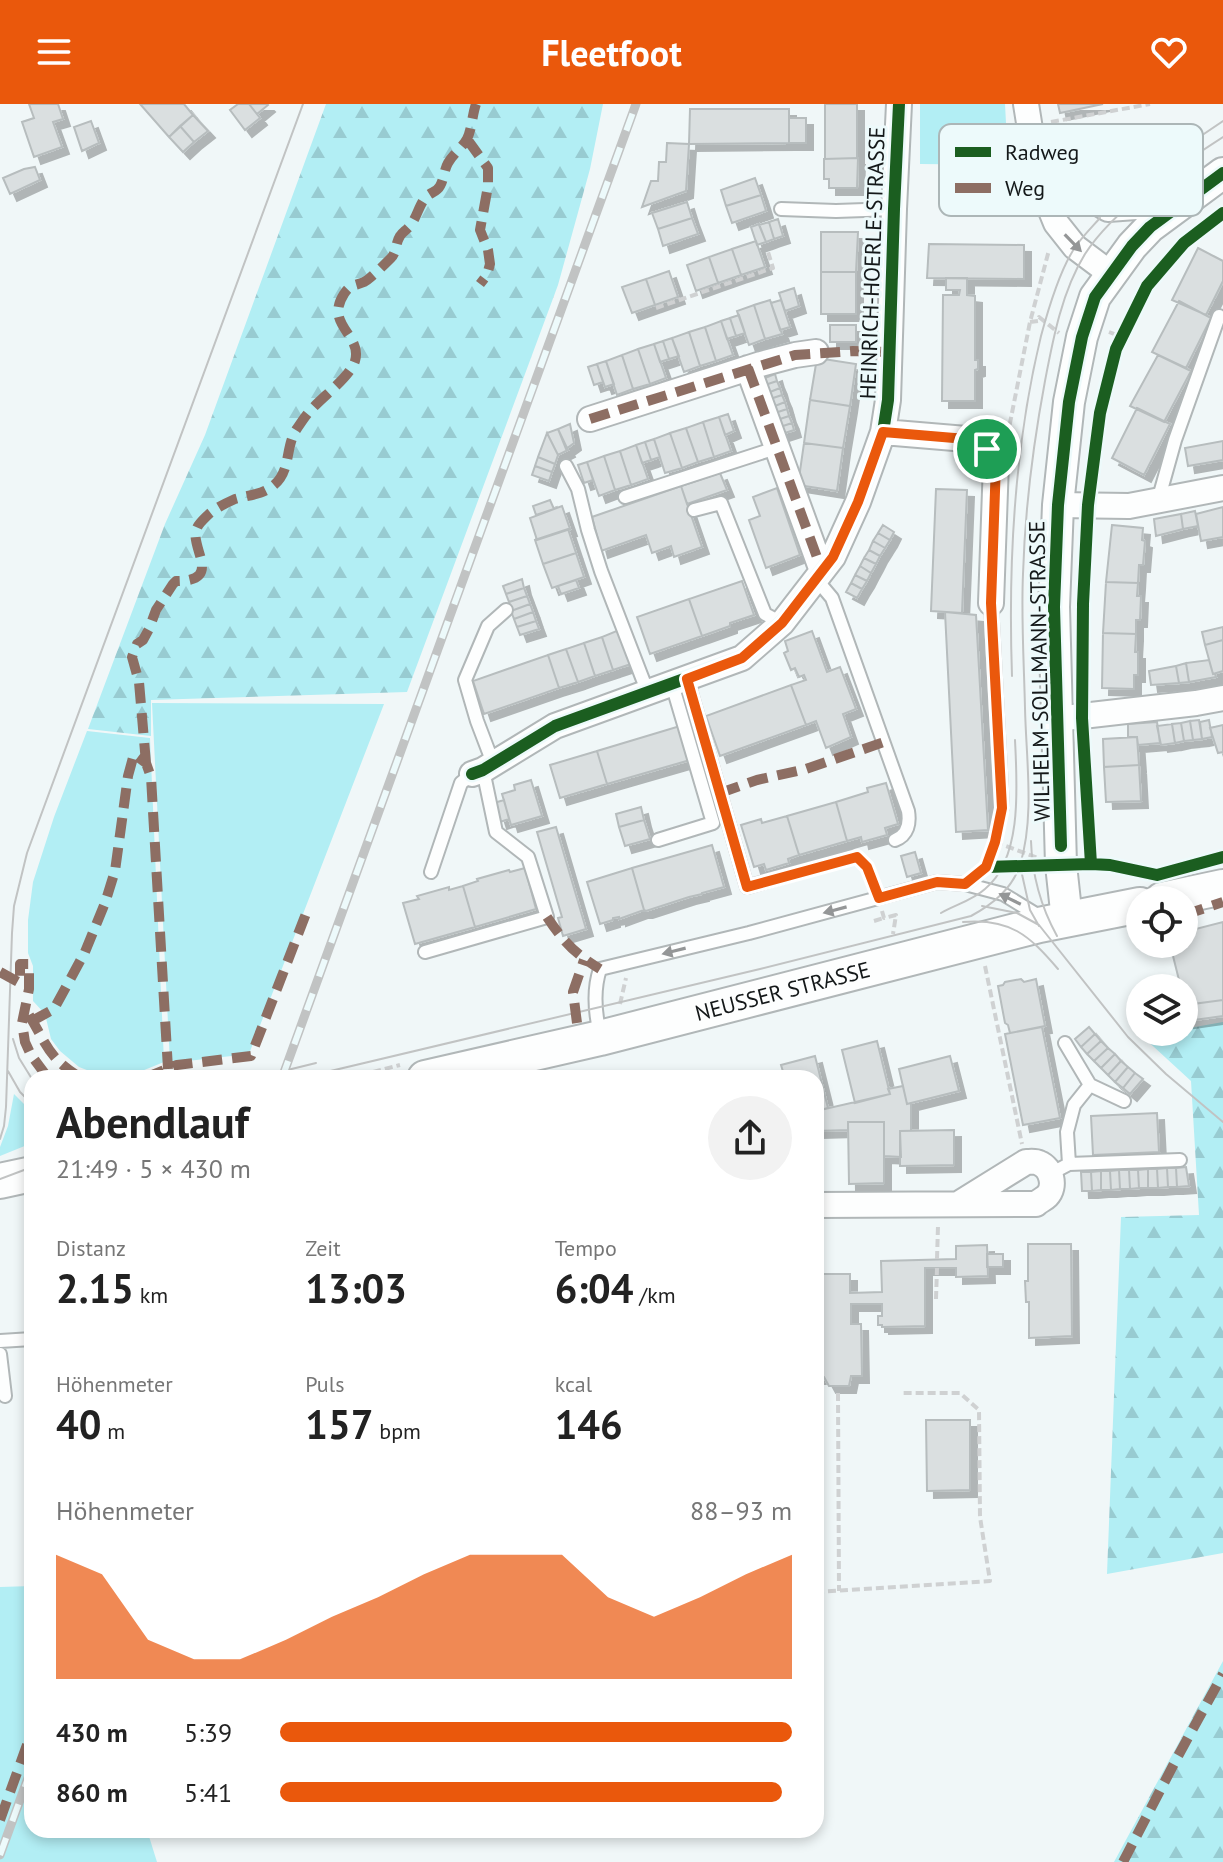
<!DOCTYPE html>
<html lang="de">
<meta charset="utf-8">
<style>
body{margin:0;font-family:"PT Sans",sans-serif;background:#f2f2f2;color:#222;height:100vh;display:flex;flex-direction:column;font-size:30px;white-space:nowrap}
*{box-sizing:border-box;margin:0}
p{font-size:26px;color:#767676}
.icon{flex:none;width:44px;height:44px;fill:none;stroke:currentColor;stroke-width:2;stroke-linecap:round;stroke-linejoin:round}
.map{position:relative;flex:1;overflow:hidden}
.panel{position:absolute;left:24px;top:966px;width:800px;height:768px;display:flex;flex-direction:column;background:#fff;border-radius:24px;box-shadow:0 4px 12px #0003}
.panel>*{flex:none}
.fabs{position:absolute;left:1126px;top:782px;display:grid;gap:16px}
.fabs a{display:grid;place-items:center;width:72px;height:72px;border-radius:50%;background:#fff;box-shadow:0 4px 12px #0003;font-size:40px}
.pin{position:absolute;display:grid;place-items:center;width:68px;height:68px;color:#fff;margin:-34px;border:4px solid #fff;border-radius:50%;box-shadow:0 2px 8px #0007}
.round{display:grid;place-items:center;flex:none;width:84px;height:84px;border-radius:42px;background:#f2f2f2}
.overview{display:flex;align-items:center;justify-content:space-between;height:136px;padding:0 32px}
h1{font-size:44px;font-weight:700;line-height:60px}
.metrics{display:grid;grid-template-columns:repeat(3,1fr);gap:12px;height:136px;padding:8px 32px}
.metrics div{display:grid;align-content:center}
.metrics b{font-size:40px;font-weight:700}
.metrics small{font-size:22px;font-weight:400}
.metrics p{font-size:22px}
.chart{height:224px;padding:16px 32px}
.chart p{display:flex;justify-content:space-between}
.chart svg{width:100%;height:144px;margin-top:8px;fill:#ea580c;opacity:.7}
ul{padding:0 32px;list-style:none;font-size:26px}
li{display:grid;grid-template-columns:128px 96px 1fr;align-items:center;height:60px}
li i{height:20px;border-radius:10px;background:#ea580c}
header{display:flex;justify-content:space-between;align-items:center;height:104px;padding:0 32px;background:#ea580c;color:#fff;font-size:36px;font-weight:700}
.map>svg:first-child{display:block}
.green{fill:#b2eef4}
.forest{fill:url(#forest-firs)}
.building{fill:#dadfe0;stroke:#b7bdbe;stroke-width:2;filter:url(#shadow)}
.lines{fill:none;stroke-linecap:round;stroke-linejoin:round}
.service-casing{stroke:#b1b7b8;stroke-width:16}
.minor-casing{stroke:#b1b7b8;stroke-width:28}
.tertiary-casing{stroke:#b1b7b8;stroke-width:34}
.secondary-casing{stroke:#b1b7b8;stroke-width:38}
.path{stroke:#cfd1d2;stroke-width:4;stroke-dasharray:8 4;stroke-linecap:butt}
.service{stroke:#fdfefe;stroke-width:12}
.minor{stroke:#fdfefe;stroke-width:24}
.tertiary{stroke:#fdfefe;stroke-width:30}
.secondary{stroke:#fdfefe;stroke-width:34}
.tram{stroke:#c1c3c3;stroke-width:2}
.rail-casing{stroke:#c1c3c3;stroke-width:9}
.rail{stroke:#edfafb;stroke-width:6;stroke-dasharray:18;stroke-linecap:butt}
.quiet{stroke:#8d6e63;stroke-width:10;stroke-dasharray:20 10;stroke-linecap:butt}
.cycleway-casing{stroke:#edfafb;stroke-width:17}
.cycleway{stroke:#1b5e20;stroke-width:12}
.oneway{fill:#949697}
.route-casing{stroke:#fff;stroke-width:16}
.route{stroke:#ea580c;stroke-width:10}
.labels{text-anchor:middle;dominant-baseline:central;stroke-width:6;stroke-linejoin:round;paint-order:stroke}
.street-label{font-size:22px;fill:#141819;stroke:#edfafb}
.key{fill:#edfafb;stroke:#acb6b7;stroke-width:2}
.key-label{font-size:22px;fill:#141819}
</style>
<header><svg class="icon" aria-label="menu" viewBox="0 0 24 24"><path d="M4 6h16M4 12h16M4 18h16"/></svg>Fleetfoot<svg class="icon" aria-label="heart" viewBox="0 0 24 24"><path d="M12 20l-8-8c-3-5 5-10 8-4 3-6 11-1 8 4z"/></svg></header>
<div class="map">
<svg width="1223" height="1758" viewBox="0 0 1223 1758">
<defs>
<pattern id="forest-firs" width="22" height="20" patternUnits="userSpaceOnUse" patternTransform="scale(2)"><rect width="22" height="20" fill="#b2eef4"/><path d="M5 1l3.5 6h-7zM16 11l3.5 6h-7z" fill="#98cbd1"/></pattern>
<filter id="shadow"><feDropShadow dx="7" dy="7" stdDeviation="0" flood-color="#0004"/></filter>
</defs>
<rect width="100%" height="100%" fill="#f0f7f8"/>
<path class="green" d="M920 0H1005L1007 38 1017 61 920 60Z
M152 599 384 600 249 950 170 959Z
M87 627 150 634 164 958 127 973H105L79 963 60 947 51 935 45 910 33 897V862L28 849V816L33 778 54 713Z
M14 990 32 1008V1039L0 1052V1043L8 1022Z
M32 1482V1726H147L157 1758H0V1483Z"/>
<path class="forest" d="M326 0H603L590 65 558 181 407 588 151 596V632L88 625 165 420 205 331Z
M1223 918V1449L1107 1470 1121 1113 1199 1111 1191 977 1142 932 1164 928H1184V925Z
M1223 1557V1758H1114Z"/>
<path class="building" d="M29 0H58L63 15 53 18 62 43 34 53 22 18 34 14Z
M140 0H184L193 11 169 33Z
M238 0H249L260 14 245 26 230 6Z
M249 0H267L268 1 257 10Z
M825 0H857V54L825 55Z
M1058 0H1103L1060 9Z
M690 5H789V39L689 40Z
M193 11 208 27 194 38 180 22Z
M789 14H806V39H789Z
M91 17 99 39 82 47 74 23Z
M180 22 194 38 183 48 169 33Z
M667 39 689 40 686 87 642 103 651 77H658L659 58H666Z
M858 54 857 84H829V75H824V55Z
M35 63 40 76 10 90 3 74 24 65Z
M755 74 761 91 726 102 721 86Z
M761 91 766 107 732 119 726 102Z
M687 98 692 114 658 125 652 109Z
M692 114 698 130 663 142 658 125Z
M778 115 783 132 774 135 769 118Z
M769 118 774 135 766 138 759 121Z
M759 120 766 138 757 141 751 123Z
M821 128H858L856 168H821Z
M756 137 765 163 741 171 732 145Z
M929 140 1024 141V175L927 174Z
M1198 144 1223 157V177L1206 211 1172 196Z
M732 145 741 171 718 179 709 153Z
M709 153 718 179 696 187 687 161Z
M669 167 678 193 655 201 646 175Z
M821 168H856V210H821Z
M946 174H967V191L975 192V256H978V265L975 266V297H942L943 191H959L960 186H946Z
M646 175 655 201 632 209 622 183Z
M794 184 799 202 785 207 779 189Z
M770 196 782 230 765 235 754 201Z
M781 196 790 223 780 226 771 199Z
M1179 197 1211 214 1186 264 1152 248Z
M754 201 765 235 749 241 737 207Z
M739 211 745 229 736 232 730 214Z
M730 214 736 232 727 235 721 217Z
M721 217 733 251 716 257 705 223Z
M830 221H856V238H830Z
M705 223 716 257 700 262 689 228Z
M689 228 700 262 684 268 672 234Z
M672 234 679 252 669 255 663 237Z
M663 237 669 255 660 258 654 240Z
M654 240 666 274 650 280 638 245Z
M638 245 650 280 633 285 622 251Z
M622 251 633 285 617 291 606 257Z
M1158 251 1191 267 1164 318 1130 302Z
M817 254 856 260 850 302 810 296Z
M606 257 614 280 605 283 597 260Z
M597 260 603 278 594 281 588 263Z
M775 270 777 277 762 282 760 276Z
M777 277 780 284 765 290 762 282Z
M780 284 782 291 767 296 765 290Z
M782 291 785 298 770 304 767 296Z
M810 296 850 302 843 344 804 339Z
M785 298 787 305 772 310 770 304Z
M1137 304 1170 320 1144 371 1112 354Z
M787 305 789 312 774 317 772 310Z
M728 310 734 327 725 331 719 313Z
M789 312 792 319 777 324 774 317Z
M719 313 731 347 714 353 703 318Z
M703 318 714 353 698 358 686 324Z
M792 319 794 326 779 331 777 324Z
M570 320 574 339 566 345 558 325Z
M686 324 698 358 682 364 670 329Z
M558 325 568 346 558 351 547 329Z
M547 329 558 351 555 360 538 353Z
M670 329 682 364 665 369 654 335Z
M654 335 660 353 651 356 645 338Z
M1223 337V356L1188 362 1185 344Z
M645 338 651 356 642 359 636 341Z
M804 339 843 344 837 387 798 381Z
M636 341 648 375 631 381 620 347Z
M620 347 631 381 615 386 604 352Z
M604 352 615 386 599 392 587 358Z
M538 353 555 360 552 368 535 362Z
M587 358 593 376 584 379 578 361Z
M535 362 552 368 549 377 532 371Z
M720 369 727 386 687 400 681 382Z
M681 382 702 443 674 453 671 442 652 449 646 431 601 447 592 413Z
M777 384 800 451 766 464 749 416 760 412 753 393Z
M936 385 967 386 962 509 931 507Z
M550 396 554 405 536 411 533 402Z
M562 402 570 425 537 436 530 414Z
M1223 403V433L1201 437 1196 410Z
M1195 407 1198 422 1183 425 1181 410Z
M1181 410 1183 425 1156 432 1154 415Z
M883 421 894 428 890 436 878 429Z
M1112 421 1143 424 1142 436 1145 437 1143 461H1139L1138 479 1106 478Z
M568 425 576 449 543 460 535 436Z
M878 429 890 436 885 444 873 437Z
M873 437 885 444 880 452 869 446Z
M869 446 880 452 876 460 864 454Z
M576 449 584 473 552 484 543 460Z
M864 454 876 460 871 469 860 462Z
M860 462 871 469 867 477 855 471Z
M855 471 867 477 862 485 851 479Z
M522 475 524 484 506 490 503 482Z
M576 476 579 484 561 490 558 482Z
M742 477 754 511 730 519V522L702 532 689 495Z
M1106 478 1138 479 1137 492H1141L1140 516H1136V530L1103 529Z
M851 479 862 485 857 494 846 488Z
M524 484 527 492 509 498 506 490Z
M527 492 530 500 511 507 509 498Z
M689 495 702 532 650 550 637 513Z
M530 500 533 508 514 515 511 507Z
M533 508 536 517 517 523 514 515Z
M945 508 976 511 988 726 956 728Z
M536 517 539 525 520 531 517 523Z
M1223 523V536L1205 541 1202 528Z
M619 526 631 560 613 566 602 533Z
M812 527 827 568 840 563 856 605 843 610 851 633 826 644 816 617 806 621 791 581 806 576 804 571 799 573 795 564 791 566 784 549 788 547 785 537Z
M1103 529 1136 530 1135 548H1138V571H1134V585L1102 584Z
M602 533 613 566 595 572 584 539Z
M1223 536V567L1213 570 1205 541Z
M584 539 595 572 578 578 566 545Z
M566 545 578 578 559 584 548 551Z
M548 551 559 584 484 610 473 577Z
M1209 556 1213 570H1215L1216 573 1189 578 1186 559Z
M1186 559 1189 578 1179 579 1176 562Z
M1176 562 1179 579 1151 581 1149 567Z
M791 581 806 621 720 652 706 612Z
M1199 616 1202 635 1193 636 1190 617Z
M1209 616 1212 633 1202 635 1200 618Z
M1190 617 1193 636 1184 637 1181 619Z
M1157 618 1160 639 1138 641 1137 633H1128V620Z
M1181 619 1184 637 1175 639 1172 620Z
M1172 620 1175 639 1161 641 1157 622Z
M1223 621V648L1218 649 1210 624Z
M680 622 690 656 607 680 597 647Z
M1137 633 1139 661 1104 663 1103 635Z
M597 647 607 680 560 694 550 661Z
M1139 661 1141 697 1106 698 1104 663Z
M531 676 542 712 511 721 502 690 515 686 514 681Z
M886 679 898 720 885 724 887 731 862 738 861 733 847 737 836 698 868 688 867 684Z
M504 696 509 715 500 718 494 699Z
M836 698 847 737 799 751 787 712Z
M641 703 644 716 619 723 616 710Z
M787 712 799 751 788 755 789 759 766 766 764 760 754 763 741 721 761 715 762 719Z
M644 716 650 735 625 742 619 723Z
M556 723 586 825 563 832 558 814 562 813 537 728Z
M712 741 724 783 702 789V790L689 793 646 807 644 806 632 764Z
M915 748 921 769 907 773 901 752Z
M525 764 536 805 475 823 463 782 478 777 477 775 509 766 510 768Z
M632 764 644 806 619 815V813L613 814V816L600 820 587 778Z
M463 782 475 823 415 840 403 799 419 795 417 792 449 783V786Z
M1223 818V896L1185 901 1184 884H1181L1170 840H1184V828Z
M1021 875 1024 878 1036 875 1045 922 1010 929 1008 921 1005 919 998 882 1003 881 1005 878Z
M1223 896V912L1187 917 1185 901Z
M1042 923 1060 1014 1023 1021 1005 930Z
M1089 923 1095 930 1081 943 1075 935Z
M1095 930 1101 937 1087 950 1081 943Z
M877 937 890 990 855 999 842 946Z
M1101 937 1108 944 1094 957 1087 950Z
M1108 944 1115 950 1101 964 1094 957Z
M1115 950 1121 957 1108 971 1101 964Z
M815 952 828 1004 816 1007V974H785L781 961Z
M950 952 959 987 907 1000 899 965Z
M1121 957 1128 963 1115 978 1108 971Z
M1128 963 1135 969 1123 984 1115 978Z
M754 968 756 974H730Z
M1135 969 1143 975 1130 990 1123 984Z
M903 982 907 1000 911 999V1027H900L901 1053 884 1052V1018H848V1026L816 1027V1007L890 990 888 985Z
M1157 1009 1159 1048 1093 1051 1091 1012Z
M848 1018H884V1079L849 1080Z
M954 1026V1061L900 1062V1027Z
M1186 1063 1189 1082 1177 1083 1176 1064Z
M1167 1064 1168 1083 1158 1084 1157 1065Z
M1167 1064H1176L1177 1083H1168Z
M1148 1065V1084H1139L1138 1066Z
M1148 1065H1157L1158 1084H1148Z
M1119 1066 1120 1085 1111 1086 1110 1067Z
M1119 1066H1129L1130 1085H1120Z
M1129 1066H1138L1139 1084 1130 1085Z
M1101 1067V1086L1092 1087 1091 1068Z
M1101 1067H1110L1111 1086H1101Z
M1081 1068H1091L1092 1087H1082Z
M1028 1140H1071L1072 1232 1029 1234V1198H1026L1025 1177H1028Z
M987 1141 988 1172 956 1173V1164H925V1222L882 1223V1221H878V1212H882V1200H851V1220H861L862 1272H851L849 1282H829L824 1273H816V1170H850V1189L882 1188 881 1157 956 1155V1142Z
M987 1150H1003V1163H987Z
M926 1316H970V1386L927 1387Z"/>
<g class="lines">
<g class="service-casing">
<path id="service" d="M781 105 836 107 894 105
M566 362 578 385 588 426 601 467 648 589
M625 393 776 344
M1158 397 1175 336 1219 212
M694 406 721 399 765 510 782 519
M816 475 832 494 908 707C910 719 908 731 895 736
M991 499 1002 704
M687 575 747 783 851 753
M493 659 477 617 465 576 488 522 506 506
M658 736 713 719 672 580
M431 768 461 679 472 670
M425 848 547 813 528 753 496 728 483 666
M600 930C595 909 593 886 600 865L749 829 937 778 965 780 1003 790 1044 815
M1065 939 1090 981
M1069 1060 1067 1028 1074 1001 1090 981 1124 997
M1050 1070 1069 1060 1180 1056
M0 1237 32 1235
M0 1250 5 1292"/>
</g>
<g class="minor-casing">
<path id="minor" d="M1026 0 1038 75 1056 119 1075 143 1111 170
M1034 45 1073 84 1108 105 1150 102 1185 94
M748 264 822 467
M590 315 761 260 795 251 816 248
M883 328 978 336 987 345 996 359 991 499
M1058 401 1129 402 1223 384
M1056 615 1196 599 1223 594
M472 670 483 666 555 622 742 554 782 519 833 453 858 398 883 328 888 296 894 105 899 0
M816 1101 1036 1100C1039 1097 1044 1095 1047 1092 1056 1083 1052 1064 1039 1059 1035 1057 1030 1058 1026 1058L960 1099"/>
</g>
<g class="tertiary-casing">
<path id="tertiary" d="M1067 816 1061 761 1054 503 1058 401 1069 298 1082 233 1095 193 1132 142 1150 123 1223 69"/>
</g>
<g class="secondary-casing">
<g id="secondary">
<path d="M1162 796 1223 783"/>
<path id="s1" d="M425 974 600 934 1039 821 1140 801"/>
<path d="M0 1077 32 1070"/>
</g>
</g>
<path class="path" d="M1051 18 1150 0
M656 204 773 164 768 148
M1030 218 1038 217 1039 213 1059 229
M1109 228 1122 233
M1005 331 1008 329 1030 218 1049 146
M995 738 1038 754
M863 759 867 763 875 779
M986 763 995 738 999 719
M882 807 884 814 896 811 893 830
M874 817 884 814
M985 862 1022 1040
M620 900 626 874
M350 974 400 961
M937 1155 938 1122
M936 1195 937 1164
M838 1289 839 1487
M816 1488 990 1477 980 1413 979 1306 960 1289H902"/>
<use href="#service" class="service"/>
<use href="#minor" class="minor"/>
<use href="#tertiary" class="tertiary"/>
<use href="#secondary" class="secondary"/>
<path class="tram" d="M1145 75 1189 40 1223 17
M1012 572C1008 458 1014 343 1041 232 1048 206 1061 163 1076 142 1083 132 1092 123 1100 114
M1031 737C1032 771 1041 803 1057 832
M1019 757 1030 806 1039 822
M982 802 1017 809 1039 821 1128 933 1166 970 1223 1018
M941 809C955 801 973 796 985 785 1023 754 1017 680 1015 636
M963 818C1010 814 1029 831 1058 865
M13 935 19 954 32 975
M8 967 20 988 32 1000
M255 974 316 959
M301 974 760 865 971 812C993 800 1012 785 1020 761 1035 713 1026 654 1025 604 1024 559 1021 514 1023 470 1025 405 1033 341 1045 277 1053 235 1062 187 1085 150 1114 105 1178 62 1223 33
M0 1035 4 1022 6 1003 12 829 14 802 27 749 303 0
M0 1075 32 1063"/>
<g class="rail-casing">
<path id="rail" d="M282 974 636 0
M0 1751 32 1663"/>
</g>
<use href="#rail" class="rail"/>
<path class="quiet" d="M467 35 488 64V82L480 126 488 146 490 160 487 171 480 180
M748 264 822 467
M590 315 795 251 853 247 890 248
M146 659 139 578 132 553 137 540 143 536 149 525 156 506 173 480 176 477C225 477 188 443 197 424 199 419 205 414 209 410 216 404 226 399 235 395 249 391 262 391 274 381 291 367 285 344 296 326 301 319 305 312 311 306 322 293 350 273 355 257 363 231 324 221 344 190 350 180 355 182 364 178 370 175 385 160 391 154 397 148 395 140 400 132 402 129 405 127 408 124 417 115 418 102 426 93 431 88 437 88 440 82 444 75 444 66 448 59 453 50 462 44 467 35 472 25 472 11 476 0
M720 689 757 676 806 665 884 638
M1184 811 1223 798
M547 813C563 837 575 850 600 865
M0 868 20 879V860H29V885L22 919 25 938 31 951 48 974
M29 911C47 941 49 955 81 974
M32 917 54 905 85 848 105 799 115 767 128 672 134 650 146 659 151 673 168 965
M577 919 573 888 584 856
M145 974 177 961 251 952 307 807
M0 1716 32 1627
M1123 1758 1178 1652 1223 1570"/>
<g class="cycleway-casing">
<path id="cycleway" d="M472 670 483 666 555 622 742 554 782 519 833 453 858 398 883 328 888 296 894 105 899 0
M1061 742 1054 503 1058 401 1069 298 1082 233 1095 193 1132 142 1150 123 1223 69
M1091 760 1082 614 1083 500 1088 401 1100 309 1116 245 1147 182 1184 139 1223 109
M965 780 986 763 1091 760 1110 761 1157 771 1223 753"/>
</g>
<use href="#cycleway" class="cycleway"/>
</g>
<defs><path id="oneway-solid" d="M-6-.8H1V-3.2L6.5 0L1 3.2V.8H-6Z" transform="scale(2)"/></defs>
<g class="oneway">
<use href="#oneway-solid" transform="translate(1073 139) rotate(46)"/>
<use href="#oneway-solid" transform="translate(1010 795) rotate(-154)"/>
<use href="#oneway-solid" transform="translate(835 806) rotate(165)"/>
<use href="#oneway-solid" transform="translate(674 847) rotate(166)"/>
</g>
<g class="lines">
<g class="route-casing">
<path id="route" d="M883 328 978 336 987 345 996 359 991 499 1002 704 995 738 986 763 965 780 937 778 879 794 867 763 857 753 747 783 687 575 742 554 782 519 833 453 858 398Z"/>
</g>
<use href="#route" class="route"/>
</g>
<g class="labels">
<g class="street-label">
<text transform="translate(872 159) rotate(-88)">HEINRICH-HOERLE-STRASSE</text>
<text transform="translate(1039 567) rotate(-91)">WILHELM-SOLLMANN-STRASSE</text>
<text stroke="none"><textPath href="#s1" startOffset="368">NEUSSER STRASSE</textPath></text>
</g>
</g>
<rect x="939" y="20" width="264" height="92" rx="12" class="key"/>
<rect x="955" y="43" width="36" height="10" fill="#1b5e20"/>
<rect x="955" y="79" width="36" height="10" fill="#8d6e63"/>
<g class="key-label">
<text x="1005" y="56">Radweg</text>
<text x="1005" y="92">Weg</text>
</g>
</svg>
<div class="fabs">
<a><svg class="icon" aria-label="locate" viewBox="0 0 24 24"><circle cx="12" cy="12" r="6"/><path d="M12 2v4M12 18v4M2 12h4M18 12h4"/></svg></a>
<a><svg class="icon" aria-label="layers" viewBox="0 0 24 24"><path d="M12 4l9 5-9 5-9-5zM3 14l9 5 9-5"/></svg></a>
</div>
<div class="pin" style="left:987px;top:345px;background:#1e9e55"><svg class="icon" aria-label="arrive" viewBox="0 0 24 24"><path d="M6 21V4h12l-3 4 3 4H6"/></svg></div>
<section class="panel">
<div class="overview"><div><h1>Abendlauf</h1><p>21:49 · 5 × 430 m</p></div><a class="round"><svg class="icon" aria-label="share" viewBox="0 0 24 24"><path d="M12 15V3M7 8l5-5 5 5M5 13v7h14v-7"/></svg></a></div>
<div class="metrics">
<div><p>Distanz</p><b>2.15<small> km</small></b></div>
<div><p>Zeit</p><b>13:03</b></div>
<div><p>Tempo</p><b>6:04<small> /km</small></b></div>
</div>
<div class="metrics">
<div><p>Höhenmeter</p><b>40<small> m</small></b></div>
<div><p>Puls</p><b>157<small> bpm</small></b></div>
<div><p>kcal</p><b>146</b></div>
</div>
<div class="chart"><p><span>Höhenmeter</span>88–93 m</p>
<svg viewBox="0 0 160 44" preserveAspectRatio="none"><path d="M0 44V6L10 12L20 32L30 38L40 38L50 32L60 25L70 19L80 12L90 6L100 6L110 6L120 19L130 25L140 19L150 12L160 6V44z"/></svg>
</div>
<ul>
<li><b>430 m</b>5:39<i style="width:100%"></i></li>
<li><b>860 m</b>5:41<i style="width:98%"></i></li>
</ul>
</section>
</div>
